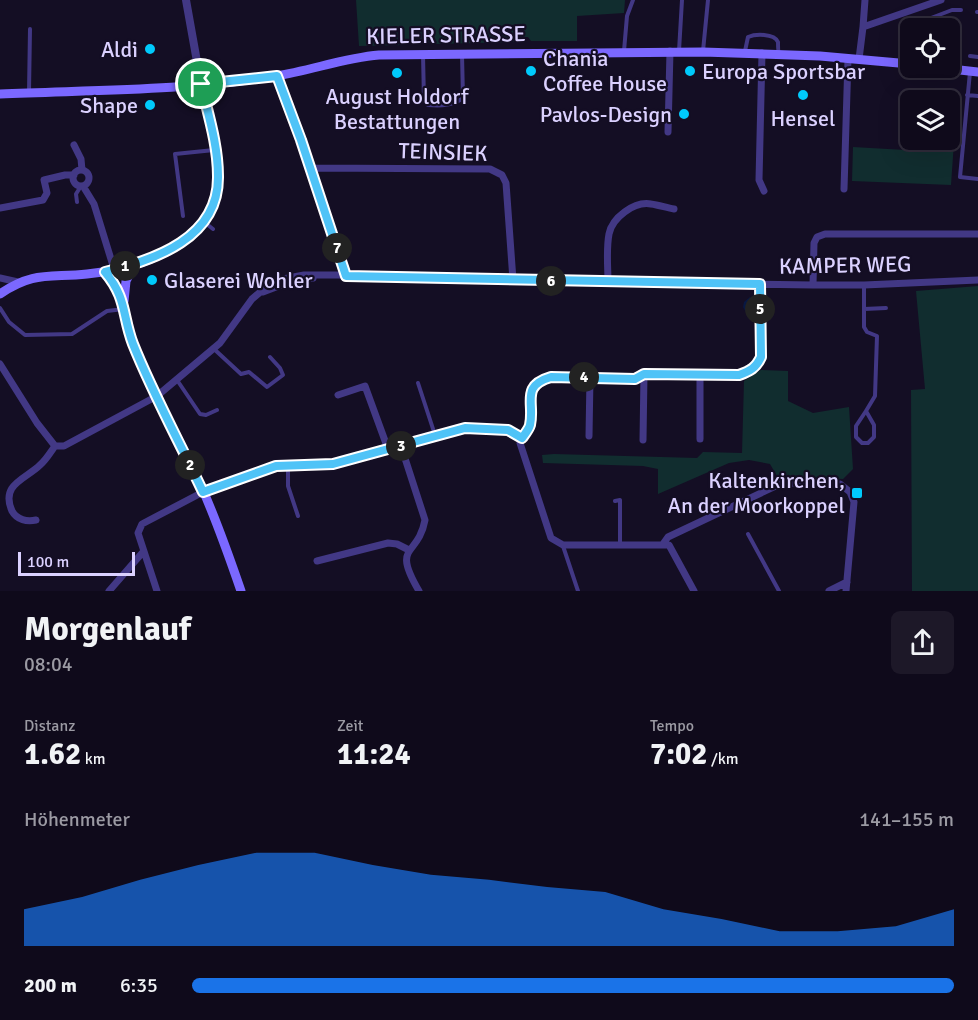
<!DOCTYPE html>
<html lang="de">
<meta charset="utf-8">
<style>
body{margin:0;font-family:Signika,sans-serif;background:#1d1828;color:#f1f3f6;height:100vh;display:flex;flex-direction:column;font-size:22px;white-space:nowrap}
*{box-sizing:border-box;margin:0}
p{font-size:20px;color:#9b9aa3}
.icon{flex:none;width:33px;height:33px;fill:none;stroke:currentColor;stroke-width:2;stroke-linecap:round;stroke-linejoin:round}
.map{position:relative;height:591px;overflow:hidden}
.details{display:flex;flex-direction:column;background:#0f0a1b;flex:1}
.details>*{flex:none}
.tools{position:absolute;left:900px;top:18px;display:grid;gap:12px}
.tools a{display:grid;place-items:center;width:60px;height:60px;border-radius:9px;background:#0f0a1b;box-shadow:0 6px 24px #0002,0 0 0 2px #2f2b3a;font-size:30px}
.scale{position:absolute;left:18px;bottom:15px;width:117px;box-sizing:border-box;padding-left:6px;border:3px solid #dbd1ff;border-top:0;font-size:16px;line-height:21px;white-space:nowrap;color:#dbd1ff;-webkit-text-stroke:4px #140e24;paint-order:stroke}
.pin{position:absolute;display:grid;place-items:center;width:51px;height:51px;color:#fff;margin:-26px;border:3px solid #fff;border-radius:50%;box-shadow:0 2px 6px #0007}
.km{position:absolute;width:30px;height:30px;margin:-15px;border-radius:50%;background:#222;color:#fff;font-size:16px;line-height:30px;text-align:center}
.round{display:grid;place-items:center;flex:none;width:63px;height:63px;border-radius:9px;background:#1d1828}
.head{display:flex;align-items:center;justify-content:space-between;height:102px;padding:0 24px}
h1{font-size:33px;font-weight:700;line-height:45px}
.figures{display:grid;grid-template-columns:repeat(3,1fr);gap:9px;height:102px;padding:6px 24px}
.figures div{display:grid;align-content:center}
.figures b{font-size:30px;font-weight:700}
.figures small{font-size:16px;font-weight:400}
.figures p{font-size:16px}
.chart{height:168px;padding:12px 24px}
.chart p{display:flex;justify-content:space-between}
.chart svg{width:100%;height:108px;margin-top:6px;fill:#1a73e8;opacity:.7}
ul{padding:0 24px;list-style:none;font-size:20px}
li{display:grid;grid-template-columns:96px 72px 1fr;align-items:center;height:45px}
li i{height:15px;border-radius:8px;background:#1a73e8}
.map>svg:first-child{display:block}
.green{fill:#112d2f}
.water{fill:#081843}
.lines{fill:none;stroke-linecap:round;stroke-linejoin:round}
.service{stroke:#423885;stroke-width:4}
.minor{stroke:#423885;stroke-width:7}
.tertiary{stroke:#423885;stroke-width:8}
.secondary{stroke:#7b68ff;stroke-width:9}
.route-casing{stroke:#fff;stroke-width:12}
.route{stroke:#4fc3f7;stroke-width:8}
.poi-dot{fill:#00cafc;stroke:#140e24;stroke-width:2}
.labels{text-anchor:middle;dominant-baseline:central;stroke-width:4.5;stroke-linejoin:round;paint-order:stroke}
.street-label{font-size:22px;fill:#dbd1ff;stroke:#140e24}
.poi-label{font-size:22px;fill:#dbd1ff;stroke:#140e24;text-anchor:end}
</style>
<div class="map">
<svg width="978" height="591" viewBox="0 0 978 591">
<rect width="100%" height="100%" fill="#140e24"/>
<path class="green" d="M356 0H625L624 13 577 16V41H531L528 37H523L516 42 432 44C422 39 417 38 408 45L359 46Z
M907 141 914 147H947L954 142 951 185 852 181 853 147 905 150Z
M978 286V591H912L911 390 925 389 916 291Z
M761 370 788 371V401L813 413 849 407 853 469 843 479 777 476 770 464 749 460 729 463 658 494V469L643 466 543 463 542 455 554 454 697 458 703 452 742 453 744 381Z"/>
<path class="water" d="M750 297 755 302V309L747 314 743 307 744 302Z"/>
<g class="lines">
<path class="service" d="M977 12H978
M933 28 931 18 952 10H961
M624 51 627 16 633 0
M679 51 682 0
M703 51 708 0
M745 51 748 37C755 34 774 33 778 42 778 43 778 52 779 53
M423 54 424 101 428 105C440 106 453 106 463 98L462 54
M950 55H958
M970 56 978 57
M970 72 960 177 978 179
M29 92 30 29
M967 95 978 96
M77 202 76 194 81 186
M183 216 175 154 214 150
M204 222 213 229
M864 286V327L867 332 877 336 875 396 866 411 874 425V437L868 443H862L856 437V426L866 411
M0 308 9 322 25 335 72 334 107 311 124 309
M864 309 886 308
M214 349 241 374 249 372 267 387 283 375 280 368 270 357
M177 380 200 414 206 415 217 410
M418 383 435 435
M288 467V486L298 516
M615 501 620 500V544
M748 534 779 591
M563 546 578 591"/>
<path class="minor" d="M863 27 865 0
M762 53 759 180 764 191
M859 59 863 27 941 0
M277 76 301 140 346 276
M668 132 670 51
M74 145 81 159 82 170
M311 168 490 169 502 175 506 183 513 280
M73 178a8 8 0 1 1 16 0a8 8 0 1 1-16 0Z
M83 186 94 204 114 269
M844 189 848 59
M0 208 43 200 47 193 44 180 65 175H74
M0 278 18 282
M608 282C608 267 606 250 609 234 612 218 634 201 651 204 659 205 667 208 674 209
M813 285 814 243 817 237 825 234H978
M263 292 284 284 313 278
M0 364 37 423 55 446H64L157 396 220 343 252 299 271 283 283 279 304 275H367L513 280 813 285H864L978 280
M338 395 365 386 388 449
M589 436 590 377
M700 439V375
M643 440 644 374
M401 446 425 520C418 558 391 543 419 591
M36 520C27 522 17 520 12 511 0 484 26 479 40 465 46 460 50 453 55 446
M663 544 668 537 782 483 840 484 850 492 854 502 846 591
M317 561 388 543 397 544 409 550
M109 591 143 552
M157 591 138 533 142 524 203 492 276 467 333 464 465 428 508 430 522 438
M694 591 669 545H563L551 538 520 443C522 438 528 432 530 426 536 403 519 386 551 377L635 379 644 374 739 376 752 371 761 357 760 284
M829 591 847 582"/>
<path class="tertiary" d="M186 0 201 84"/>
<path class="secondary" d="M942 68 978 72
M0 94C91 90 185 91 275 76 310 71 343 58 379 55L703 52 820 56 910 64
M105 272C125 296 123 315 133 343 151 392 179 441 202 488 217 522 229 556 241 591
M0 294C34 271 49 278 87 274 141 269 216 243 218 179 219 148 208 115 201 84
M124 301 126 281 135 264"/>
</g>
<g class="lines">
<g class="route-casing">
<path id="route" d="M277 76 301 140 346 276 760 284 761 357C756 368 750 371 739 375L644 374 635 379 551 377C520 386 535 403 530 425 529 429 525 434 522 438L508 430 465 428 333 464 276 466 203 492C180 443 153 394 133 344 122 315 127 298 105 272 155 260 219 238 218 176 218 145 208 114 201 84Z"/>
</g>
<use href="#route" class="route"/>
</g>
<g class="poi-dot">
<circle cx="150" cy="49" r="6"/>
<circle cx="531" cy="71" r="6"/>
<circle cx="690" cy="71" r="6"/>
<circle cx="397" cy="73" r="6"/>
<circle cx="803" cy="95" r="6"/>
<circle cx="150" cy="105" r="6"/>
<circle cx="684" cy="114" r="6"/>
<circle cx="152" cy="280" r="6"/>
<rect x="851" y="487" width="12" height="12" rx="3"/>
</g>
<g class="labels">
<g class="street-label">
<text transform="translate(446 35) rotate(-1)">KIELER STRASSE</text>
<text transform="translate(443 152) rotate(2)">TEINSIEK</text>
<text transform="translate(845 265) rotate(-1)">KAMPER WEG</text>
</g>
<g class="poi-label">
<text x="138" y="49">Aldi</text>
<text x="543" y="58" text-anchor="start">Chania<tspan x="543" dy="25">Coffee House</tspan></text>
<text x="702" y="71" text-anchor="start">Europa Sportsbar</text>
<text x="397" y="96" text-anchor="middle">August Holdorf<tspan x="397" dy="25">Bestattungen</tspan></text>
<text x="138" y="105">Shape</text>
<text x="672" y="114">Pavlos-Design</text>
<text x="803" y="118" text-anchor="middle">Hensel</text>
<text x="164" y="280" text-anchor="start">Glaserei Wohler</text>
<text x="845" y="480">Kaltenkirchen,<tspan x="845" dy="25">An der Moorkoppel</tspan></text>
</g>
</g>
</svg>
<div class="tools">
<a><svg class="icon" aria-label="locate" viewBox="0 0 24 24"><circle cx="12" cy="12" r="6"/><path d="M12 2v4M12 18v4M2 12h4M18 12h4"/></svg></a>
<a><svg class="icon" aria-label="layers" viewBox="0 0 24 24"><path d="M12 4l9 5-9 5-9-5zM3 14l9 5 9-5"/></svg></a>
</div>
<div class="scale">100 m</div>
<div class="pin" style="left:201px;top:84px;background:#1e9e55"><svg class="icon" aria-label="arrive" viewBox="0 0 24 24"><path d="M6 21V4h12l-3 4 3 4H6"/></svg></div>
<b class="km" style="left:125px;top:266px">1</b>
<b class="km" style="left:190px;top:465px">2</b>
<b class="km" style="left:401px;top:446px">3</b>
<b class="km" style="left:584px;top:377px">4</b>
<b class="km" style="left:760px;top:309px">5</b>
<b class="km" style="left:551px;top:281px">6</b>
<b class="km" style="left:337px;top:248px">7</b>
</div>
<section class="details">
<div class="head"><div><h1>Morgenlauf</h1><p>08:04</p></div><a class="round"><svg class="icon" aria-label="share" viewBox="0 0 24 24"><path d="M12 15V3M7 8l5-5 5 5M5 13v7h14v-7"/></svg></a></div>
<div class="figures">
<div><p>Distanz</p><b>1.62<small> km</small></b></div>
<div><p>Zeit</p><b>11:24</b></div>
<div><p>Tempo</p><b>7:02<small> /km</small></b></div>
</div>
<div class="chart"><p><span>Höhenmeter</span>141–155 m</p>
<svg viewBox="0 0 160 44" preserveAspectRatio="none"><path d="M0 44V29L10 24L20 17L30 11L40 6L50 6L60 11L70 15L80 17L90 20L100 22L110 29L120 33L130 38L140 38L150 36L160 29V44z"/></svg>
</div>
<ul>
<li><b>200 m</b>6:35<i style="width:100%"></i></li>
</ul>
</section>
